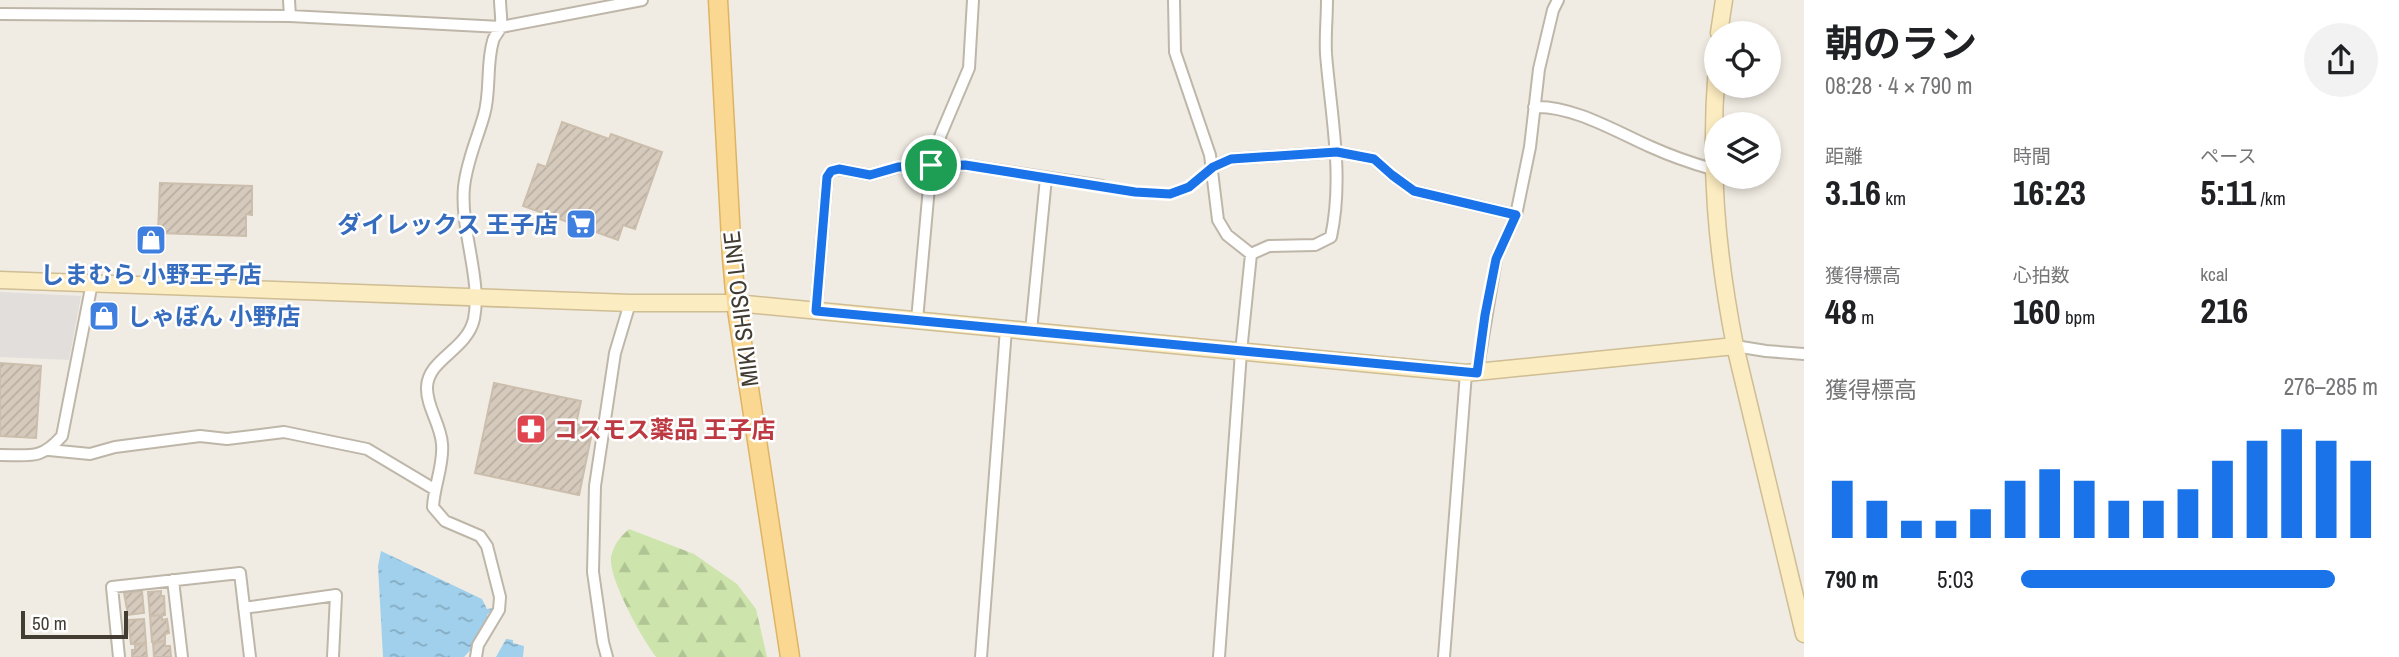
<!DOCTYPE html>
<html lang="ja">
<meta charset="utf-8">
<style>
body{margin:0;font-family:"Archivo Narrow","Noto Sans JP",sans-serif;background:#f2f2f2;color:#202124;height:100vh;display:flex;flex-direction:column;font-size:26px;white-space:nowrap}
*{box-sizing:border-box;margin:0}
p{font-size:23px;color:#757577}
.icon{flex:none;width:38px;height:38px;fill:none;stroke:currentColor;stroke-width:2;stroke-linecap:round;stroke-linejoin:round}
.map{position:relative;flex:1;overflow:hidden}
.details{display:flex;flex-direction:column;background:#fff;width:595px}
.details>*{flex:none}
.controls{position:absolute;left:1704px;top:21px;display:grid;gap:14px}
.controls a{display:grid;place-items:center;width:77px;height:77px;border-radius:50%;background:#fff;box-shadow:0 4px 10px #0003;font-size:35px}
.scale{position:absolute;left:21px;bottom:18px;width:107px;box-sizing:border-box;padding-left:7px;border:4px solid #423c33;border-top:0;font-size:19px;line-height:24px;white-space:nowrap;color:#423c33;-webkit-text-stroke:5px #fff;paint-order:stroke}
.pin{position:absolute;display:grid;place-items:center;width:60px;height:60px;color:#fff;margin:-30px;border:4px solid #fff;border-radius:50%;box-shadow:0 2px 7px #0007}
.round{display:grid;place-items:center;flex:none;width:74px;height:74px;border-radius:37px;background:#f2f2f2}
.headline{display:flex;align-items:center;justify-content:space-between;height:119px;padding:0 21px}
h1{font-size:38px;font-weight:700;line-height:52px}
.figures{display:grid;grid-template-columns:repeat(3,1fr);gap:10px;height:119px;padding:7px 21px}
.figures div{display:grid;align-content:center}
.figures b{font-size:35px;font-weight:700}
.figures small{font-size:19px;font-weight:400}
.figures p{font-size:19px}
.chart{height:196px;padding:14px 21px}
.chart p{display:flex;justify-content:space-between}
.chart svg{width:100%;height:126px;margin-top:7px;stroke:#1a73e8;stroke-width:6}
ul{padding:0 21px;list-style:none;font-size:23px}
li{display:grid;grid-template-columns:112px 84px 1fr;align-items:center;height:52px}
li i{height:18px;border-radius:9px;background:#1a73e8}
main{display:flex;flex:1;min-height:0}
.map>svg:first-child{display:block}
.forest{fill:url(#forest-firs)}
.parking{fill:#e1dedb}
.water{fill:url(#water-ripples)}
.building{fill:url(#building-hatch);stroke:#ccbeac;stroke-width:2}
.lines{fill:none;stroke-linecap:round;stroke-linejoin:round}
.street-casing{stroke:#beb6a9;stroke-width:14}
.secondary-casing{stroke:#cfbd94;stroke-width:19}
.primary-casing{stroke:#deb463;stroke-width:21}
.path{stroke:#bdae98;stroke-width:2.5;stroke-dasharray:3.5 3.5;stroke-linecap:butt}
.street{stroke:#fff;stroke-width:10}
.secondary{stroke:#fcecc1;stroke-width:16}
.primary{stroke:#fad892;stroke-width:18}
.route-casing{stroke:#fff;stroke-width:14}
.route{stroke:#1a73e8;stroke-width:9}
.labels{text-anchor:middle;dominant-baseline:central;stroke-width:5;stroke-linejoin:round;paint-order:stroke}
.shop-label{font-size:24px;font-weight:bold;fill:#366cbe;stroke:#fff;text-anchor:end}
.street-label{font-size:24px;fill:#423c33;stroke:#fff}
.health-label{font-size:24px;font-weight:bold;fill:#be3a42;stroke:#fff;text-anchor:start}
</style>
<main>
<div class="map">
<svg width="1804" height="657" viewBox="0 0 1804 657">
<defs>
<pattern id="forest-firs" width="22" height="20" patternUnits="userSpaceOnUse" patternTransform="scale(1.75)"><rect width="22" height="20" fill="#cde4ac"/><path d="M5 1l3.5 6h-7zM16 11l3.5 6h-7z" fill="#b1c494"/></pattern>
<pattern id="water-ripples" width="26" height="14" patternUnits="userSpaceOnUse" patternTransform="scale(1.75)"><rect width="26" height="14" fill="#a0d0ec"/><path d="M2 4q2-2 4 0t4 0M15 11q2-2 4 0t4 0" fill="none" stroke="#84aac0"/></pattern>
<pattern id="building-hatch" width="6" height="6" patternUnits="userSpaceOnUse" patternTransform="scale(1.75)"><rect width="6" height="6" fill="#d5cabc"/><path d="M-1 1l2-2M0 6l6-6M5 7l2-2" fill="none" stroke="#b8aea2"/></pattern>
</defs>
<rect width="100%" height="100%" fill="#f1ece3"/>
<path class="forest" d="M629 529 694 554 737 584 756 609 767 657H656C642 639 608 578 611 557 614 544 620 537 629 529Z"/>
<path class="parking" d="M0 292 81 296 69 360 0 357Z"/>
<path class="water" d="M381 551 482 599 487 609 494 608 487 615 490 621 476 644 464 657H383L378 566Z
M506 639 513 640V643L524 646 523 657H496Z"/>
<path class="building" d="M562 122 609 139 611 134 662 152 635 229 623 225 618 240 523 206 538 164 546 167Z
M160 183 252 186V215L246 214V236L158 233Z
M0 363 41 366 36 438 0 436Z
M494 383 581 401 576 424 593 428 579 495 475 473Z
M142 591 144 613 128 615 124 593Z
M161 591V596H164L165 615 150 616 148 592Z
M162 615V620L167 619 169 633 165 634V641L152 642 150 616Z
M144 619 146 643 131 644 128 620Z
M165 641V646H170L171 657H154L153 643Z
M146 644 147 657H132V650H135V645Z"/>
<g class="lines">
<g class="street-casing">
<path id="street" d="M289 0 290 16
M1174 0 1175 52 1210 155 1218 220 1227 235 1251 254 1241 352 1219 657
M0 14 290 16 501 27 642 0
M1534 107C1572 105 1617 132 1651 147 1671 156 1691 163 1712 169
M1213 167 1231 159 1337 152 1374 159 1392 175 1414 191 1516 215
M1251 254 1269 246 1315 245 1331 237C1344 176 1331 116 1326 54 1325 36 1327 18 1327 0
M816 311 827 177 831 171 839 169 870 175 899 167 965 165 1102 186
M917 320 931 165 941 134 969 68 973 0
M1031 331 1046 178
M1735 346 1766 351 1804 354
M1477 373 1496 259 1516 215 1530 147 1539 69 1553 10 1558 0
M49 450 90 454 115 447 200 436 227 439 284 432 367 449 434 489
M0 455C30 455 41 460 62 436L92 283
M173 580 182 657
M244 608 336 595 333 657
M119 657 112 587 240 573 250 657
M476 657 478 645 499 610 500 597 487 546 480 536 445 521 433 507C434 485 444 465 442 444 441 425 426 406 427 387 428 359 467 350 474 319 482 279 460 230 464 187 467 160 477 140 484 115 491 91 486 64 493 41 494 36 499 32 501 27 502 19 500 8 500 0
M607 657 603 642 593 572 595 486 615 353 630 303
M981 657 1006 329
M1444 657 1466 373"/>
</g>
<g class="secondary-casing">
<path id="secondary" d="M1719 33 1724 0
M1717 66C1709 164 1716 249 1735 346L1804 634
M0 280 630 303H736L1466 373 1735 346"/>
</g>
<g class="primary-casing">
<path id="primary" d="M718 0 732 258 736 303 790 657"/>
</g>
<path class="path" d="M1112 188C1147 195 1171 200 1202 177"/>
<use href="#street" class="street"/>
<use href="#secondary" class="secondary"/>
<use href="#primary" class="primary"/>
</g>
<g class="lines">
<g class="route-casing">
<path id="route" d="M1337 152 1374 159 1392 175 1414 191 1516 215 1496 259 1485 315 1477 373 816 311 827 177 831 171 839 169 870 175 898 167 965 165 1135 192 1170 194 1189 187 1213 167 1231 159Z"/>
</g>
<use href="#route" class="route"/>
</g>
<defs>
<g id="supermarket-square" transform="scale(1.575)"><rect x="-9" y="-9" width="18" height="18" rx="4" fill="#3f7fe0" stroke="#fff"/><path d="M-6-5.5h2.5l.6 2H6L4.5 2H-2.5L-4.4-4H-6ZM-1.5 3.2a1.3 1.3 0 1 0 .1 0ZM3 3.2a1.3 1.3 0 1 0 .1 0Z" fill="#fff"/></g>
<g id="shop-square" transform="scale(1.575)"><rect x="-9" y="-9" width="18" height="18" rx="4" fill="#3f7fe0" stroke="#fff"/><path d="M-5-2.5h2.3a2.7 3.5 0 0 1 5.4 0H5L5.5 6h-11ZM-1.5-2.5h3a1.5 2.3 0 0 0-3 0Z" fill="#fff"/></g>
<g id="pharmacy-square" transform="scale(1.575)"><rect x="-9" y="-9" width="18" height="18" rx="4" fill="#e0444e" stroke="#fff"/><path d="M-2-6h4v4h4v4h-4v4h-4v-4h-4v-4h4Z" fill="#fff"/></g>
</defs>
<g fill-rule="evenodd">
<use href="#supermarket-square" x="581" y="224"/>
<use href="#shop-square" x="151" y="240"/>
<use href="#shop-square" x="104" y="316"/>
<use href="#pharmacy-square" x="531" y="429"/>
</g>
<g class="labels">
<g class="shop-label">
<text x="558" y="224">ダイレックス 王子店</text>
<text x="151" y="274" text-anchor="middle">しまむら 小野王子店</text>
<text x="127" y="316" text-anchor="start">しゃぼん 小野店</text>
</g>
<g class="street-label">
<text transform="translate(740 309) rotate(-97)">MIKI SHISO LINE</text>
</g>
<g class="health-label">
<text x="554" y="429">コスモス薬品 王子店</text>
</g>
</g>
</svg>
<div class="controls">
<a><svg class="icon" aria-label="locate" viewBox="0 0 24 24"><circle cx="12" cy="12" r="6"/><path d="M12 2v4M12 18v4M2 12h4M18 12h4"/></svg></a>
<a><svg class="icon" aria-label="layers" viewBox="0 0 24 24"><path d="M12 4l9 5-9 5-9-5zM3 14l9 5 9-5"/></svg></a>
</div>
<div class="scale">50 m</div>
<div class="pin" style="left:931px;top:165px;background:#1e9e55"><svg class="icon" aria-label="arrive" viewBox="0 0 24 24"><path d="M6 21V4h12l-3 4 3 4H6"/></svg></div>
</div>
<section class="details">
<div class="headline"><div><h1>朝のラン</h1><p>08:28 · 4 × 790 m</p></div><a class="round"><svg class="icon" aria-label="share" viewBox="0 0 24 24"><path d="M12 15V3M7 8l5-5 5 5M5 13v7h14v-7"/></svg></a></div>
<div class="figures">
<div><p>距離</p><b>3.16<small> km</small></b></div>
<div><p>時間</p><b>16:23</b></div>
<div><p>ペース</p><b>5:11<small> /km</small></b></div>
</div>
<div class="figures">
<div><p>獲得標高</p><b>48<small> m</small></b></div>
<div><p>心拍数</p><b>160<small> bpm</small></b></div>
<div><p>kcal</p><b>216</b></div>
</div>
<div class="chart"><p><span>獲得標高</span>276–285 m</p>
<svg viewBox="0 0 160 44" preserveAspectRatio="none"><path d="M5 44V24M15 44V31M25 44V38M35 44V38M45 44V34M55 44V24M65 44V20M75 44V24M85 44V31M95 44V31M105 44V27M115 44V17M125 44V10M135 44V6M145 44V10M155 44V17"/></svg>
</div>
<ul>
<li><b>790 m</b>5:03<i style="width:88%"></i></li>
</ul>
</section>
</main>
